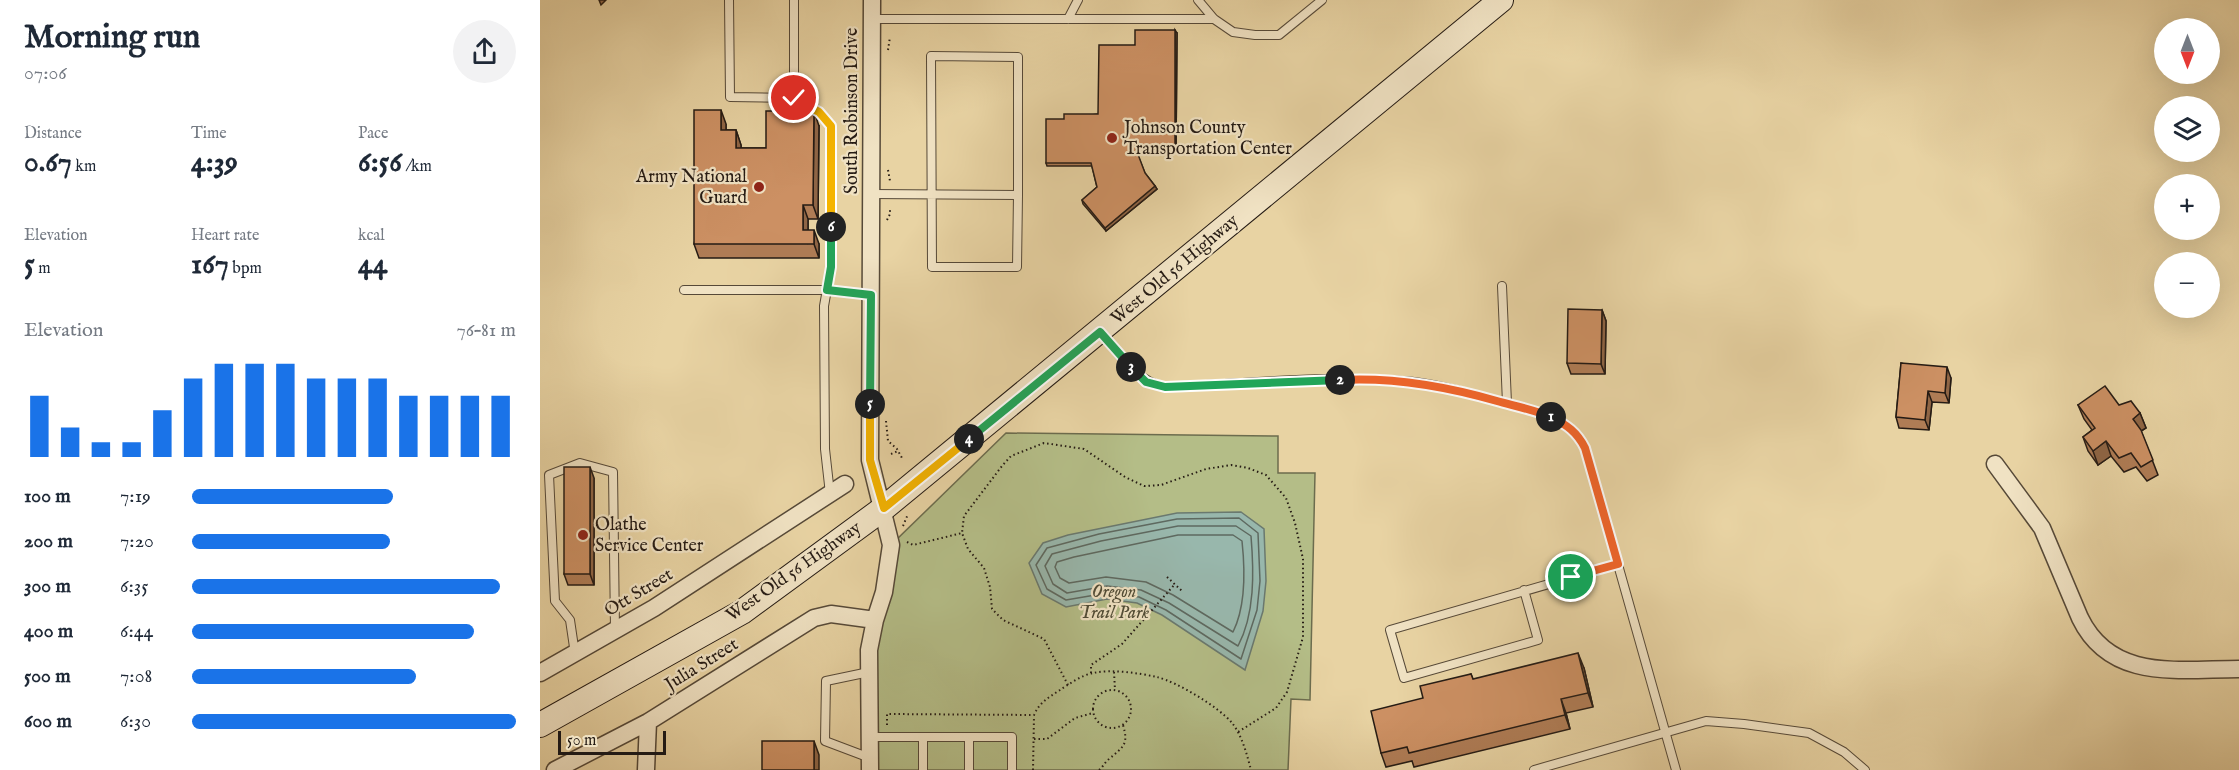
<!DOCTYPE html>
<meta charset="utf-8">
<style>
body{margin:0;font-family:"IM FELL English",serif;background:#f2f2f3;color:#1f2937;height:100vh;display:flex;flex-direction:column;font-size:22px;white-space:nowrap}
*{box-sizing:border-box;margin:0}
p{font-size:20px;color:#747a83}
.icon{flex:none;width:33px;height:33px;fill:none;stroke:currentColor;stroke-width:2;stroke-linecap:round;stroke-linejoin:round}
.map{position:relative;flex:1;overflow:hidden}
.panel{display:flex;flex-direction:column;background:#fff;width:540px}
.panel>*{flex:none}
.needle{width:39px;rotate:180deg}
.buttons{position:absolute;left:1614px;top:18px;display:grid;gap:12px}
.buttons a{display:grid;place-items:center;width:66px;height:66px;border-radius:50%;background:#fff;box-shadow:0 6px 24px #0002;font-size:30px}
.scale{position:absolute;left:18px;bottom:15px;width:108px;box-sizing:border-box;padding-left:6px;border:3px solid #251b14;border-top:0;font-size:16px;line-height:21px;white-space:nowrap;color:#251b14;-webkit-text-stroke:4px #f0e2c3;paint-order:stroke}
.pin{position:absolute;display:grid;place-items:center;width:51px;height:51px;color:#fff;margin:-26px;border:3px solid #fff;border-radius:50%;box-shadow:0 2px 6px #0007}
.km{position:absolute;width:30px;height:30px;margin:-15px;border-radius:50%;background:#222;color:#fff;font-size:16px;line-height:30px;text-align:center}
.round{display:grid;place-items:center;flex:none;width:63px;height:63px;border-radius:32px;background:#f2f2f3}
.head{display:flex;align-items:center;justify-content:space-between;height:102px;padding:0 24px}
h1{font-size:33px;font-weight:700;line-height:45px}
.stats{display:grid;grid-template-columns:repeat(3,1fr);gap:9px;height:102px;padding:6px 24px}
.stats div{display:grid;align-content:center}
.stats b{font-size:30px;font-weight:700}
.stats small{font-size:16px;font-weight:400}
.stats p{font-size:16px}
.chart{height:168px;padding:12px 24px}
.chart p{display:flex;justify-content:space-between}
.chart svg{width:100%;height:108px;margin-top:6px;stroke:#1a73e8;stroke-width:6}
ul{padding:0 24px;list-style:none;font-size:20px}
li{display:grid;grid-template-columns:96px 72px 1fr;align-items:center;height:45px}
li i{height:15px;border-radius:8px;background:#1a73e8}
main{display:flex;flex:1;min-height:0}
.map>svg:first-child{display:block}
.green{fill:#b4bd87;stroke:#6c6c4e;stroke-width:1.5}
.water{fill:#98b7ac;stroke:#6a796f;stroke-width:1.5}
.lines{fill:none;stroke-linecap:round;stroke-linejoin:round}
.shore{stroke:#5e6960;stroke-width:1.5}
.lane-casing{stroke:#564938;stroke-width:10}
.street-casing{stroke:#564938;stroke-width:19}
.secondary-casing{stroke:#251b14;stroke-width:26}
.path{stroke:#251b14;stroke-width:2;stroke-dasharray:1.5 3;stroke-linecap:butt}
.lane{stroke:#f0e2c3;stroke-width:8}
.street{stroke:#f0e2c3;stroke-width:16}
.secondary{stroke:#f0e2c3;stroke-width:24}
.wall{fill:#af7c55;stroke:#251b14;stroke-width:1.5}
.shaded-wall{fill:#8f6545;stroke:#251b14;stroke-width:1.5}
.building{fill:#cc9063;stroke:#251b14;stroke-width:1.5}
.split-1-casing{stroke:#fff;stroke-width:12}
.split-2-casing{stroke:#fff;stroke-width:12}
.split-3-casing{stroke:#fff;stroke-width:12}
.split-4-casing{stroke:#fff;stroke-width:12}
.split-5-casing{stroke:#fff;stroke-width:12}
.split-6-casing{stroke:#fff;stroke-width:12}
.split-7-casing{stroke:#fff;stroke-width:12}
.split-1{stroke:#f0652b;stroke-width:8}
.split-2{stroke:#f0652b;stroke-width:8}
.split-3{stroke:#22a559;stroke-width:8}
.split-4{stroke:#22a559;stroke-width:8}
.split-5{stroke:#f5b400;stroke-width:8}
.split-6{stroke:#22a559;stroke-width:8}
.split-7{stroke:#f5b400;stroke-width:8}
.poi-dot{fill:#8f2418;stroke:#f0e2c3;stroke-width:2}
.labels{text-anchor:middle;dominant-baseline:central;stroke-width:4.5;stroke-linejoin:round;paint-order:stroke}
.street-label{font-size:18px;fill:#251b14;stroke:#f0e2c3}
.poi-label{font-size:18px;fill:#251b14;stroke:#f0e2c3;text-anchor:start}
.park-label{font-size:18px;font-style:italic;fill:#504c36;stroke:#f0e2c3}
</style>
<main>
<section class="panel">
<div class="head"><div><h1>Morning run</h1><p>07:06</p></div><a class="round"><svg class="icon" aria-label="share" viewBox="0 0 24 24"><path d="M12 15V3M7 8l5-5 5 5M5 13v7h14v-7"/></svg></a></div>
<div class="stats">
<div><p>Distance</p><b>0.67<small> km</small></b></div>
<div><p>Time</p><b>4:39</b></div>
<div><p>Pace</p><b>6:56<small> /km</small></b></div>
</div>
<div class="stats">
<div><p>Elevation</p><b>5<small> m</small></b></div>
<div><p>Heart rate</p><b>167<small> bpm</small></b></div>
<div><p>kcal</p><b>44</b></div>
</div>
<div class="chart"><p><span>Elevation</span>76–81 m</p>
<svg viewBox="0 0 160 44" preserveAspectRatio="none"><path d="M5 44V19M15 44V32M25 44V38M35 44V38M45 44V25M55 44V12M65 44V6M75 44V6M85 44V6M95 44V12M105 44V12M115 44V12M125 44V19M135 44V19M145 44V19M155 44V19"/></svg>
</div>
<ul>
<li><b>100 m</b>7:19<i style="width:62%"></i></li>
<li><b>200 m</b>7:20<i style="width:61%"></i></li>
<li><b>300 m</b>6:35<i style="width:95%"></i></li>
<li><b>400 m</b>6:44<i style="width:87%"></i></li>
<li><b>500 m</b>7:08<i style="width:69%"></i></li>
<li><b>600 m</b>6:30<i style="width:100%"></i></li>
</ul>
</section>
<div class="map">
<svg width="1699" height="770" viewBox="0 0 1699 770">
<rect width="100%" height="100%" fill="#e8d3a3"/>
<filter id="stains"><feTurbulence type="fractalNoise" baseFrequency=".00333" numOctaves="4"/><feColorMatrix values="0 0 0 0 .2 0 0 0 0 .09 0 0 0 0 .02 0 0 0 .5 -.17"/></filter>
<radialGradient id="worn" r=".72"><stop offset=".6" stop-color="#630" stop-opacity="0"/><stop offset="1" stop-color="#630" stop-opacity=".3"/></radialGradient>
<path class="green" d="M466 433 738 436V473H775L770 700 751 699 748 770H330L329 650 351 545Z"/>
<path class="water" d="M701 512 724 529 726 581 723 611 705 670 622 615 597 603 567 599 526 607 502 594 489 563 503 543 528 535 637 513Z"/>
<g class="lines">
<path class="shore" d="M699 518 718 533 720 581 717 610 701 659 626 610 599 597 567 593 526 600 507 589 496 565 507 548 559 534 637 519Z
M638 526H696L711 536C714 572 715 614 698 646L629 603 601 590 567 586 527 593 513 584 505 566 512 554 561 541Z
M638 535H693L702 541C705 569 706 606 693 632L633 595 606 582 566 577 529 583 520 578 515 567 517 562 534 557Z"/>
<g class="lane-casing">
<path id="lane" d="M189 0 190 97 254 98 278 113 291 126V267L284 306 285 449 290 494
M658 0 674 19 693 32 715 35H739L782 0
M332 19H674
M528 19 538 0
M254 98V0
M331 194 478 195V57L391 56 392 267H477L478 195
M962 286 967 403
M144 290H287L331 295
M560 332C578 352 597 382 625 387 703 384 784 375 862 381 897 383 931 394 964 403 995 411 1029 417 1045 448L1136 770
M984 590 998 640 864 678 850 630 1078 564
M35 654 30 620 15 601 9 475 40 463 73 472 75 630
M329 672 286 681 285 741 330 758
M330 737H383V770
M383 737H472V770
M429 770V737
M994 770 1166 721 1204 724 1269 733 1304 752 1325 770"/>
</g>
<g class="street-casing">
<path id="street" d="M1455 464 1502 528 1540 618C1571 682 1639 669 1699 669
M0 673 114 608 305 484
M15 770 108 722 274 618 291 614 335 620
M106 770 108 722
M330 770 329 650 335 620 344 592 351 545 330 460 332 0"/>
</g>
<g class="secondary-casing">
<path id="secondary" d="M0 725 202 612 344 508 961 0"/>
</g>
<path class="path" d="M348 50 350 37
M348 170 350 181
M347 220 350 214V209
M346 421 348 441 357 449 362 458
M351 454 358 451
M363 526 368 514
M367 542 373 545 422 533
M627 577 642 591
M574 672 575 690
M551 673V665L582 644 635 584
M528 685 504 639 463 620 452 609 450 587 444 568 428 549 422 533 424 516 462 466 471 456 504 443 544 449 585 477 604 486 621 485 666 469 691 465 708 468 726 475 746 498 755 523 763 559V637L747 692 736 708 698 732
M553 709a19 19 0 1 1 38 0a19 19 0 1 1-38 0Z
M347 725V714L494 715C499 703 509 697 520 690 529 684 542 675 553 673 572 669 598 673 617 677 637 682 679 707 692 723 702 735 707 755 711 770
M494 739H507L535 718 553 713
M493 770 494 716
M559 770C563 767 565 762 569 759 583 747 589 745 583 725"/>
<use href="#lane" class="lane"/>
<use href="#street" class="street"/>
<use href="#secondary" class="secondary"/>
</g>
<path class="wall" d="M637 33 636 153H597L605 173 615 186 617 189 566 231 543 204 542 200 557 187 552 166H507L506 163 524 119 558 114 595 45Z
M186 124V130H196L201 145V148H226L279 126 278 219H268V230L279 244V258H159L154 244Z
M1062 310 1066 321 1065 374H1031L1027 363Z
M1361 363 1411 378 1409 403 1392 402 1389 430 1359 428 1356 417Z
M1538 405H1579L1600 413 1606 428 1601 431 1618 475 1607 481 1596 467 1584 472 1571 456 1558 465 1548 451 1543 437 1552 430 1544 419Z
M54 478V585H28L24 574Z
M1044 668 1053 707 1026 713 1030 729 874 767 872 761 846 767 841 753 883 698 931 674 933 679Z"/>
<path class="shaded-wall" d="M59 0H66L61 5Z
M635 30 637 33 636 153 635 149Z
M181 110 186 124V145L181 130Z
M274 111 279 126 278 219 273 205Z
M196 130 201 145V162L196 148Z
M615 186 617 189 566 231 565 228Z
M263 205 268 219V244L263 230Z
M274 230 279 244V258L274 244Z
M1062 310 1066 321 1065 374 1061 364Z
M1407 367 1411 378 1409 403 1405 393Z
M1388 391 1392 402 1389 430 1385 420Z
M1600 413 1606 428 1598 433 1593 419Z
M1566 441 1571 456 1558 465 1553 451Z
M50 467 54 478V585L50 574Z
M1038 653 1044 668 1053 707 1048 693Z
M1021 699 1026 713 1030 729 1025 715Z
M274 741 279 755V770H274Z"/>
<path class="building" d="M595 30H635V149H596L605 173 615 186 565 228 542 200 557 187 551 163H506V119H524V114H558L559 45H595Z
M154 110H181V130H196V148H226V111H274L273 205H263V230H274V244H154Z
M1028 309 1062 310 1061 364 1027 363Z
M1361 363 1407 367 1405 393 1388 391 1385 420 1356 417Z
M1565 386 1579 405 1591 401 1600 413 1593 419 1601 430 1613 460 1601 467 1591 453 1579 458 1566 441 1553 451 1543 437 1555 428 1538 405Z
M24 467H50V574H24Z
M1038 653 1048 693 1021 699 1025 715 869 753 867 747 841 753 831 711 883 698 880 686 931 674 933 679Z
M222 741H274V770H222Z"/>
<g class="lines">
<g class="split-1-casing">
<path id="split-1" d="M1011 417C1027 425 1037 432 1045 448L1078 564 1031 577"/>
</g>
<g class="split-2-casing">
<path id="split-2" d="M800 380C854 377 905 386 957 401 975 406 994 410 1011 417"/>
</g>
<g class="split-3-casing">
<path id="split-3" d="M591 367 606 382 625 387 800 380"/>
</g>
<g class="split-4-casing">
<path id="split-4" d="M429 439 560 332 591 367"/>
</g>
<g class="split-5-casing">
<path id="split-5" d="M330 404V460L344 508 429 439"/>
</g>
<g class="split-6-casing">
<path id="split-6" d="M291 227V267L287 290 331 295 330 404"/>
</g>
<g class="split-7-casing">
<path id="split-7" d="M254 98 279 112 291 126V227"/>
</g>
<use href="#split-1" class="split-1"/>
<use href="#split-2" class="split-2"/>
<use href="#split-3" class="split-3"/>
<use href="#split-4" class="split-4"/>
<use href="#split-5" class="split-5"/>
<use href="#split-6" class="split-6"/>
<use href="#split-7" class="split-7"/>
</g>
<g class="poi-dot">
<circle cx="572" cy="138" r="6"/>
<circle cx="219" cy="187" r="6"/>
<circle cx="43" cy="535" r="6"/>
</g>
<g class="labels">
<g class="street-label">
<text transform="translate(312 111) rotate(-90)">South Robinson Drive</text>
<text transform="translate(635 270) rotate(-40)">West Old 56 Highway</text>
<text transform="translate(254 572) rotate(-35)">West Old 56 Highway</text>
<text transform="translate(99 593) rotate(-31)">Ott Street</text>
<text transform="translate(162 665) rotate(-32)">Julia Street</text>
</g>
<g class="poi-label">
<text x="584" y="128">Johnson County<tspan x="584" dy="21">Transportation Center</tspan></text>
<text x="207" y="177" text-anchor="end">Army National<tspan x="207" dy="21">Guard</tspan></text>
<text x="55" y="525">Olathe<tspan x="55" dy="21">Service Center</tspan></text>
</g>
<g class="park-label">
<text x="574" y="592">Oregon<tspan x="574" dy="21">Trail Park</tspan></text>
</g>
</g>
<rect width="100%" height="100%" filter="url(#stains)"/>
<rect width="100%" height="100%" fill="url(#worn)"/>
</svg>
<div class="buttons">
<a><svg class="needle" viewBox="-14 -14 28 28"><path d="M0-13l5 13h-10z" fill="#e53935"/><path d="M0 13l5-13h-10z" fill="#747a83"/></svg></a>
<a><svg class="icon" aria-label="layers" viewBox="0 0 24 24"><path d="M12 4l9 5-9 5-9-5zM3 14l9 5 9-5"/></svg></a>
<a>+</a>
<a>−</a>
</div>
<div class="scale">50 m</div>
<div class="pin" style="left:1031px;top:577px;background:#1e9e55"><svg class="icon" aria-label="arrive" viewBox="0 0 24 24"><path d="M6 21V4h12l-3 4 3 4H6"/></svg></div>
<div class="pin" style="left:254px;top:98px;background:#d93025"><svg class="icon" aria-label="check" viewBox="0 0 24 24"><path d="M5 12l5 5 9-10"/></svg></div>
<b class="km" style="left:1011px;top:417px">1</b>
<b class="km" style="left:800px;top:380px">2</b>
<b class="km" style="left:591px;top:367px">3</b>
<b class="km" style="left:429px;top:439px">4</b>
<b class="km" style="left:330px;top:404px">5</b>
<b class="km" style="left:291px;top:227px">6</b>
</div>
</main>
